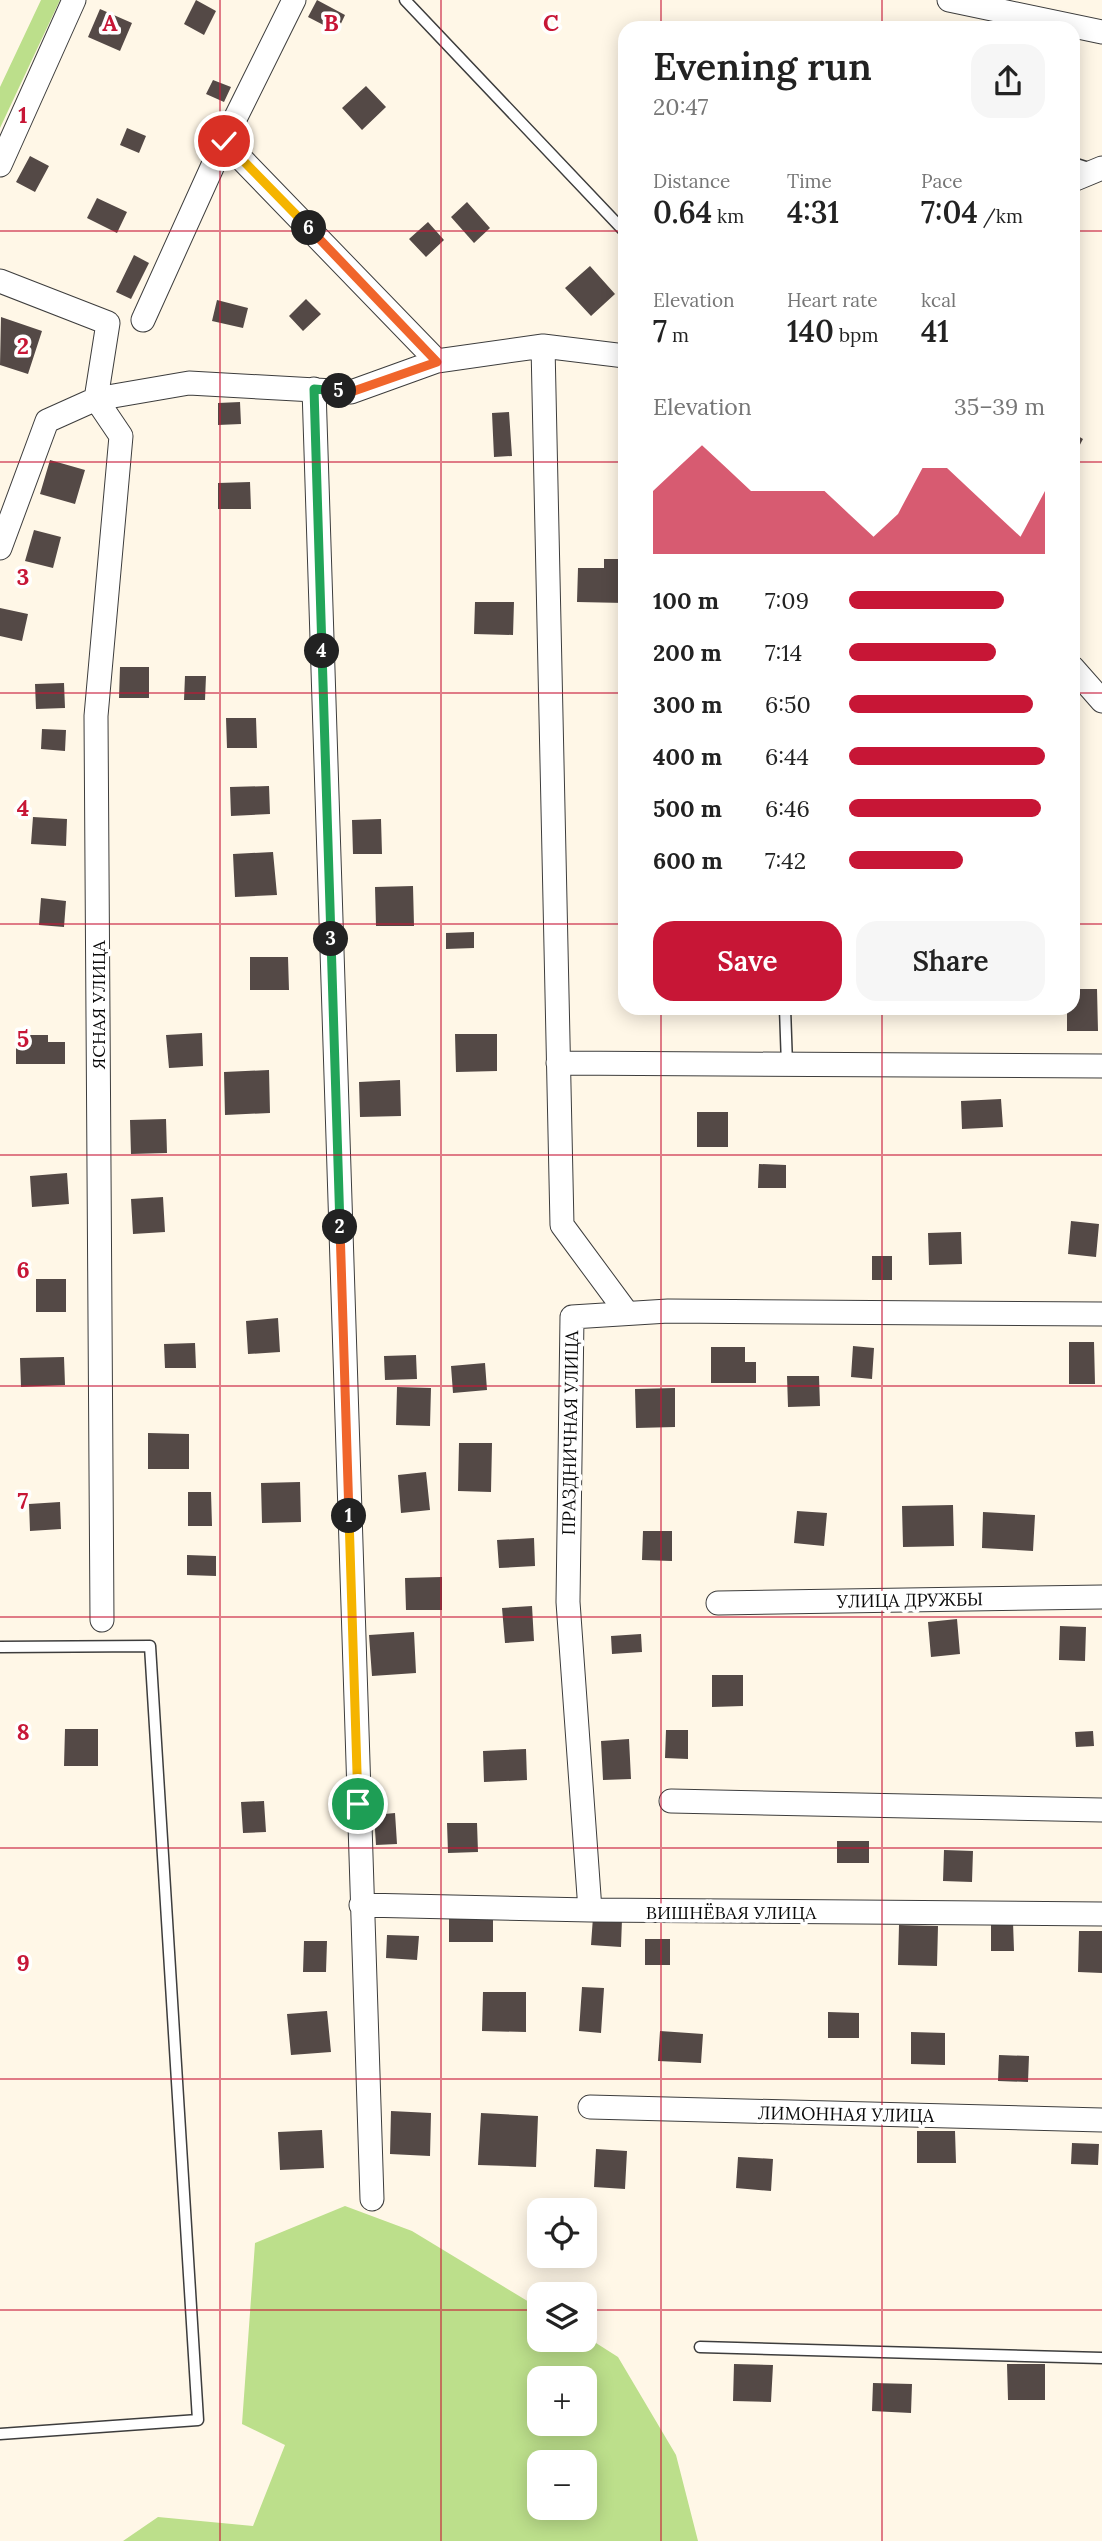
<!DOCTYPE html>
<meta charset="utf-8">
<style>
body{margin:0;font-family:Lora,serif;background:#f6f6f6;color:#222;height:100vh;display:flex;flex-direction:column;font-size:26px;white-space:nowrap}
*{box-sizing:border-box;margin:0}
p{font-size:23px;color:#767676}
.icon{flex:none;width:38px;height:38px;fill:none;stroke:currentColor;stroke-width:2;stroke-linecap:round;stroke-linejoin:round}
.map{position:relative;flex:1;overflow:hidden}
.details{position:absolute;left:618px;top:21px;width:462px;height:994px;display:flex;flex-direction:column;background:#fff;border-radius:21px;box-shadow:0 4px 18px #0003}
.details>*{flex:none}
.fabs{position:absolute;left:527px;top:2198px;display:grid;gap:14px}
.fabs a{display:grid;place-items:center;width:70px;height:70px;border-radius:14px;background:#fff;box-shadow:0 4px 18px #0003;font-size:35px}
.pin{position:absolute;display:grid;place-items:center;width:60px;height:60px;color:#fff;margin:-30px;border:4px solid #fff;border-radius:50%;box-shadow:0 2px 7px #0007}
.km{position:absolute;width:35px;height:35px;margin:-18px;border-radius:50%;background:#222;color:#fff;font-size:19px;line-height:35px;text-align:center}
.round{display:grid;place-items:center;flex:none;width:74px;height:74px;border-radius:21px;background:#f6f6f6}
.headline{display:flex;align-items:center;justify-content:space-between;height:119px;padding:0 35px}
h1{font-size:38px;font-weight:600;line-height:52px}
.metrics{display:grid;grid-template-columns:repeat(3,1fr);gap:10px;height:119px;padding:7px 35px}
.metrics div{display:grid;align-content:center}
.metrics b{font-size:30px;font-weight:600}
.metrics small{font-size:19px;font-weight:400}
.metrics p{font-size:19px}
.chart{height:196px;padding:14px 35px}
.chart p{display:flex;justify-content:space-between}
.chart svg{width:100%;height:126px;margin-top:7px;fill:#c71636;opacity:.7}
.button{display:flex;gap:14px;margin-top:auto;padding:14px 35px}
.button a{flex:1;height:80px;border-radius:21px;background:#c71636;color:#fff;font-size:28px;font-weight:600;line-height:80px;text-align:center}
.button a+a{background:#f6f6f6;color:#222}
ul{padding:0 35px;list-style:none;font-size:23px}
li{display:grid;grid-template-columns:112px 84px 1fr;align-items:center;height:52px}
li i{height:18px;border-radius:9px;background:#c71636}
.map>svg:first-child{display:block}
.forest{fill:#bcdf8b;fill-rule:evenodd}
.building{fill:#544946}
.lines{fill:none;stroke-linecap:round;stroke-linejoin:round}
.service-casing{stroke:#3d3d3d;stroke-width:13}
.minor-casing{stroke:#3d3d3d;stroke-width:25}
.service{stroke:#fff;stroke-width:10}
.minor{stroke:#fff;stroke-width:23}
.split-1-casing{stroke:#fff;stroke-width:14}
.split-2-casing{stroke:#fff;stroke-width:14}
.split-3-casing{stroke:#fff;stroke-width:14}
.split-4-casing{stroke:#fff;stroke-width:14}
.split-5-casing{stroke:#fff;stroke-width:14}
.split-6-casing{stroke:#fff;stroke-width:14}
.split-7-casing{stroke:#fff;stroke-width:14}
.split-1{stroke:#f5b400;stroke-width:9}
.split-2{stroke:#f0652b;stroke-width:9}
.split-3{stroke:#22a559;stroke-width:9}
.split-4{stroke:#22a559;stroke-width:9}
.split-5{stroke:#22a559;stroke-width:9}
.split-6{stroke:#f0652b;stroke-width:9}
.split-7{stroke:#f5b400;stroke-width:9}
.grid{fill:none;stroke:#c71636;stroke-width:2;stroke-opacity:0.55}
.labels{text-anchor:middle;dominant-baseline:central;stroke-width:7;stroke-linejoin:round;paint-order:stroke}
.street-label{font-size:18px;fill:#0a0a0a;stroke:#fff}
.grid-label{font-size:23px;text-anchor:middle;font-weight:bold;fill:#c71636;stroke:#fff;stroke-width:7;stroke-linejoin:round;paint-order:stroke}
</style>
<div class="map">
<svg width="1102" height="2541" viewBox="0 0 1102 2541">
<rect width="100%" height="100%" fill="#fff7e7"/>
<path class="forest" d="M41 0H60L0 128V87Z
M345 2206 412 2231 539 2308V2340H584L585 2336 618 2357 676 2455 698 2541H123L158 2517 253 2526 285 2445 242 2424 255 2243ZM539 2378H584V2424H539ZM539 2462H584V2508H539Z"/>
<path class="building" d="M196 0 216 11 204 35 184 24Z
M317 0 345 15 337 32 308 17Z
M100 9 132 23 120 51 88 37Z
M213 80 231 87 224 102 206 94Z
M366 86 386 107 362 130 342 108Z
M127 128 146 136 139 153 120 145Z
M30 156 49 166 35 192 16 182Z
M97 198 127 212 117 233 87 218Z
M467 202 490 228 474 243 451 217Z
M428 222 444 240 426 257 409 239Z
M134 255 149 263 131 299 116 292Z
M590 266 615 294 591 316 565 288Z
M306 299 321 314 303 331 289 316Z
M217 300 248 308 243 328 212 321Z
M1 317 42 331 28 374 0 365Z
M240 402 241 424 218 425V403Z
M509 412 512 456 494 457 492 413Z
M1073 433 1083 439 1073 458Z
M50 460 85 470 75 504 40 494Z
M250 482 251 509H218V483Z
M34 530 61 537 53 568 25 561Z
M604 559H625V603L577 602 578 568H604Z
M475 602H514L513 635 474 634Z
M0 608 28 614 22 641 0 636Z
M120 667H149V698H119Z
M185 676H206L205 700H184Z
M64 683 65 708 36 709 35 684Z
M226 718H256L257 748H227Z
M42 729 66 730 65 751 41 749Z
M269 786 270 814 231 816 230 787Z
M33 817 67 819 66 846 31 844Z
M381 819 382 854H353L352 820Z
M273 852 277 895 235 897 233 854Z
M413 886 414 926H376L375 887Z
M41 898 66 901 64 927 39 925Z
M474 932V948L446 949V933Z
M250 957H288L289 990H250Z
M1073 989H1097L1098 1031H1067V1008H1073Z
M202 1033 203 1066 169 1068 166 1035Z
M455 1034H497V1071L456 1072Z
M16 1035H48V1042H65V1064H16Z
M269 1070 270 1113 225 1115 224 1072Z
M400 1080 401 1116 360 1117 359 1082Z
M1001 1099 1003 1127 962 1129 961 1101Z
M697 1112H728V1147H697Z
M166 1119 167 1153 131 1154 130 1120Z
M759 1164 786 1165V1188H758Z
M67 1173 69 1204 32 1207 30 1176Z
M163 1197 165 1232 133 1234 131 1199Z
M1071 1221 1099 1224 1096 1257 1068 1254Z
M961 1232 962 1264 929 1265 928 1233Z
M872 1256H892V1280H872Z
M36 1279H66V1312H36Z
M278 1318 280 1352 248 1354 246 1321Z
M1069 1342H1094L1095 1384H1069Z
M195 1343 196 1368H165L164 1344Z
M853 1346 874 1348 872 1379 851 1377Z
M711 1347H745V1362H756V1383H711Z
M416 1355 417 1379 385 1380 384 1356Z
M64 1357 65 1385 21 1387 20 1358Z
M485 1363 487 1390 453 1393 451 1366Z
M787 1376H819L820 1406 788 1407Z
M397 1387 431 1388 430 1426 396 1425Z
M675 1388V1427L636 1428 635 1389Z
M148 1433 189 1434V1469H148Z
M459 1443H492L491 1492 458 1491Z
M426 1472 430 1510 401 1513 398 1475Z
M300 1482 301 1522 262 1523 261 1483Z
M188 1492H211L212 1526H188Z
M60 1502 61 1529 30 1531 29 1504Z
M953 1505 954 1546 903 1547 902 1506Z
M797 1511 827 1513 824 1546 794 1543Z
M983 1512 1035 1515 1033 1551 982 1548Z
M643 1531H672V1561L642 1560Z
M534 1538 535 1566 499 1568 497 1540Z
M187 1555 216 1556V1576L187 1575Z
M442 1577V1610H406L405 1578Z
M532 1606 534 1641 505 1643 502 1608Z
M957 1619 960 1654 931 1657 928 1622Z
M1060 1626 1086 1627 1085 1661 1059 1660Z
M414 1632 416 1673 372 1676 369 1635Z
M641 1634 642 1652 612 1654 611 1636Z
M712 1675H743V1706L712 1707Z
M65 1729H98V1766H64Z
M666 1730H688V1759L665 1758Z
M1093 1731 1094 1746 1076 1747 1075 1732Z
M629 1739 631 1779 603 1780 601 1741Z
M526 1749 527 1780 484 1782 483 1751Z
M264 1801 266 1832 243 1833 241 1802Z
M395 1813 397 1844 376 1845 374 1815Z
M447 1823H477L478 1852 448 1853Z
M837 1841H869V1863H837Z
M944 1850 973 1851 972 1882 943 1881Z
M593 1917 622 1919 621 1947 591 1945Z
M449 1919H493V1942H449Z
M991 1922H1013L1014 1951H991Z
M899 1925 938 1926 937 1966 898 1965Z
M1079 1931H1102V1973L1078 1972Z
M387 1935 419 1936 417 1960 386 1958Z
M645 1939H670V1965H645Z
M304 1941H327L326 1972H303Z
M582 1987 604 1988 601 2033 579 2031Z
M483 1992H526V2032L482 2031Z
M327 2011 331 2052 291 2055 287 2014Z
M828 2012 859 2013V2038H828Z
M660 2031 703 2034 701 2063 658 2061Z
M911 2032 945 2033V2065L911 2064Z
M999 2055 1029 2056 1028 2082 998 2081Z
M391 2111 431 2113 430 2156 390 2154Z
M481 2113 538 2116 536 2167 478 2165Z
M322 2130 324 2168 280 2170 278 2132Z
M917 2131H955L956 2163H917Z
M1072 2143 1099 2144 1098 2165 1071 2164Z
M596 2149 627 2151 625 2189 594 2187Z
M738 2157 773 2159 771 2191 736 2188Z
M734 2364 773 2365 771 2402 733 2401Z
M1007 2364H1045V2400H1008Z
M873 2383 912 2384 911 2413 872 2411Z"/>
<g class="lines">
<g class="service-casing">
<path id="service" d="M405 0 625 232
M1073 163 1092 169
M785 1008 787 1065
M0 1647 150 1646 198 2420 0 2434
M700 2347 1102 2358"/>
</g>
<g class="minor-casing">
<path id="minor" d="M949 0 1102 32
M224 141 437 361 543 346 625 356
M0 165 74 0
M1073 180 1102 168
M0 281 108 323 96 399 189 383 351 392 437 361
M143 320 224 141 294 0
M543 346 562 1225 627 1313
M314 389 372 2199
M0 548 47 421 96 399 121 436 96 716 102 1620
M1073 668 1102 701
M558 1063 1102 1066
M718 1603 1102 1597
M671 1801 1102 1810
M361 1905 590 1910 1102 1914
M590 1910 568 1602 572 1317 668 1311 1102 1314
M590 2107 1102 2120"/>
</g>
<use href="#service" class="service"/>
<use href="#minor" class="minor"/>
</g>
<g class="lines">
<g class="split-1-casing">
<path id="split-1" d="M349 1516 358 1804"/>
</g>
<g class="split-2-casing">
<path id="split-2" d="M340 1227 349 1516"/>
</g>
<g class="split-3-casing">
<path id="split-3" d="M331 939 340 1227"/>
</g>
<g class="split-4-casing">
<path id="split-4" d="M322 651 331 939"/>
</g>
<g class="split-5-casing">
<path id="split-5" d="M322 651 314 389 339 391"/>
</g>
<g class="split-6-casing">
<path id="split-6" d="M309 228 437 362 351 392 339 391"/>
</g>
<g class="split-7-casing">
<path id="split-7" d="M224 141 309 228"/>
</g>
<use href="#split-1" class="split-1"/>
<use href="#split-2" class="split-2"/>
<use href="#split-3" class="split-3"/>
<use href="#split-4" class="split-4"/>
<use href="#split-5" class="split-5"/>
<use href="#split-6" class="split-6"/>
<use href="#split-7" class="split-7"/>
</g>
<path class="grid" d="M220 0V2541M441 0V2541M661 0V28M882 0V28M0 231H625M1073 231H1102M0 462H625M1073 462H1102M0 693H625M1073 693H1102M0 924H625M1073 924H1102M661 1008V2541M882 1008V2541M0 1155H1102M0 1386H1102M0 1617H1102M0 1848H1102M0 2079H1102M0 2310H539M584 2310H1102"/>
<g class="labels">
<g class="street-label">
<text transform="translate(98 1005) rotate(-90)">ЯСНАЯ УЛИЦА</text>
<text transform="translate(570 1433) rotate(-89)">ПРАЗДНИЧНАЯ УЛИЦА</text>
<text transform="translate(910 1600) rotate(-1)">УЛИЦА ДРУЖБЫ</text>
<text x="731" y="1912">ВИШНЁВАЯ УЛИЦА</text>
<text transform="translate(846 2114) rotate(1)">ЛИМОННАЯ УЛИЦА</text>
</g>
</g>
<g class="grid-label">
<text x="110" y="31">A</text>
<text x="331" y="31">B</text>
<text x="551" y="31">C</text>
<text x="23" y="123">1</text>
<text x="23" y="354">2</text>
<text x="23" y="585">3</text>
<text x="23" y="816">4</text>
<text x="23" y="1047">5</text>
<text x="23" y="1278">6</text>
<text x="23" y="1509">7</text>
<text x="23" y="1740">8</text>
<text x="23" y="1971">9</text>
</g>
</svg>
<div class="fabs">
<a><svg class="icon" aria-label="locate" viewBox="0 0 24 24"><circle cx="12" cy="12" r="6"/><path d="M12 2v4M12 18v4M2 12h4M18 12h4"/></svg></a>
<a><svg class="icon" aria-label="layers" viewBox="0 0 24 24"><path d="M12 4l9 5-9 5-9-5zM3 14l9 5 9-5"/></svg></a>
<a>+</a>
<a>−</a>
</div>
<div class="pin" style="left:358px;top:1804px;background:#1e9e55"><svg class="icon" aria-label="arrive" viewBox="0 0 24 24"><path d="M6 21V4h12l-3 4 3 4H6"/></svg></div>
<div class="pin" style="left:224px;top:141px;background:#d93025"><svg class="icon" aria-label="check" viewBox="0 0 24 24"><path d="M5 12l5 5 9-10"/></svg></div>
<b class="km" style="left:349px;top:1516px">1</b>
<b class="km" style="left:340px;top:1227px">2</b>
<b class="km" style="left:331px;top:939px">3</b>
<b class="km" style="left:322px;top:651px">4</b>
<b class="km" style="left:339px;top:391px">5</b>
<b class="km" style="left:309px;top:228px">6</b>
<section class="details">
<div class="headline"><div><h1>Evening run</h1><p>20:47</p></div><a class="round"><svg class="icon" aria-label="share" viewBox="0 0 24 24"><path d="M12 15V3M7 8l5-5 5 5M5 13v7h14v-7"/></svg></a></div>
<div class="metrics">
<div><p>Distance</p><b>0.64<small> km</small></b></div>
<div><p>Time</p><b>4:31</b></div>
<div><p>Pace</p><b>7:04<small> /km</small></b></div>
</div>
<div class="metrics">
<div><p>Elevation</p><b>7<small> m</small></b></div>
<div><p>Heart rate</p><b>140<small> bpm</small></b></div>
<div><p>kcal</p><b>41</b></div>
</div>
<div class="chart"><p><span>Elevation</span>35–39 m</p>
<svg viewBox="0 0 160 44" preserveAspectRatio="none"><path d="M0 44V22L10 14L20 6L30 14L40 22L50 22L60 22L70 22L80 30L90 38L100 30L110 14L120 14L130 22L140 30L150 38L160 22V44z"/></svg>
</div>
<ul>
<li><b>100 m</b>7:09<i style="width:79%"></i></li>
<li><b>200 m</b>7:14<i style="width:75%"></i></li>
<li><b>300 m</b>6:50<i style="width:94%"></i></li>
<li><b>400 m</b>6:44<i style="width:100%"></i></li>
<li><b>500 m</b>6:46<i style="width:98%"></i></li>
<li><b>600 m</b>7:42<i style="width:58%"></i></li>
</ul>
<div class="button"><a>Save</a><a>Share</a></div>
</section>
</div>
